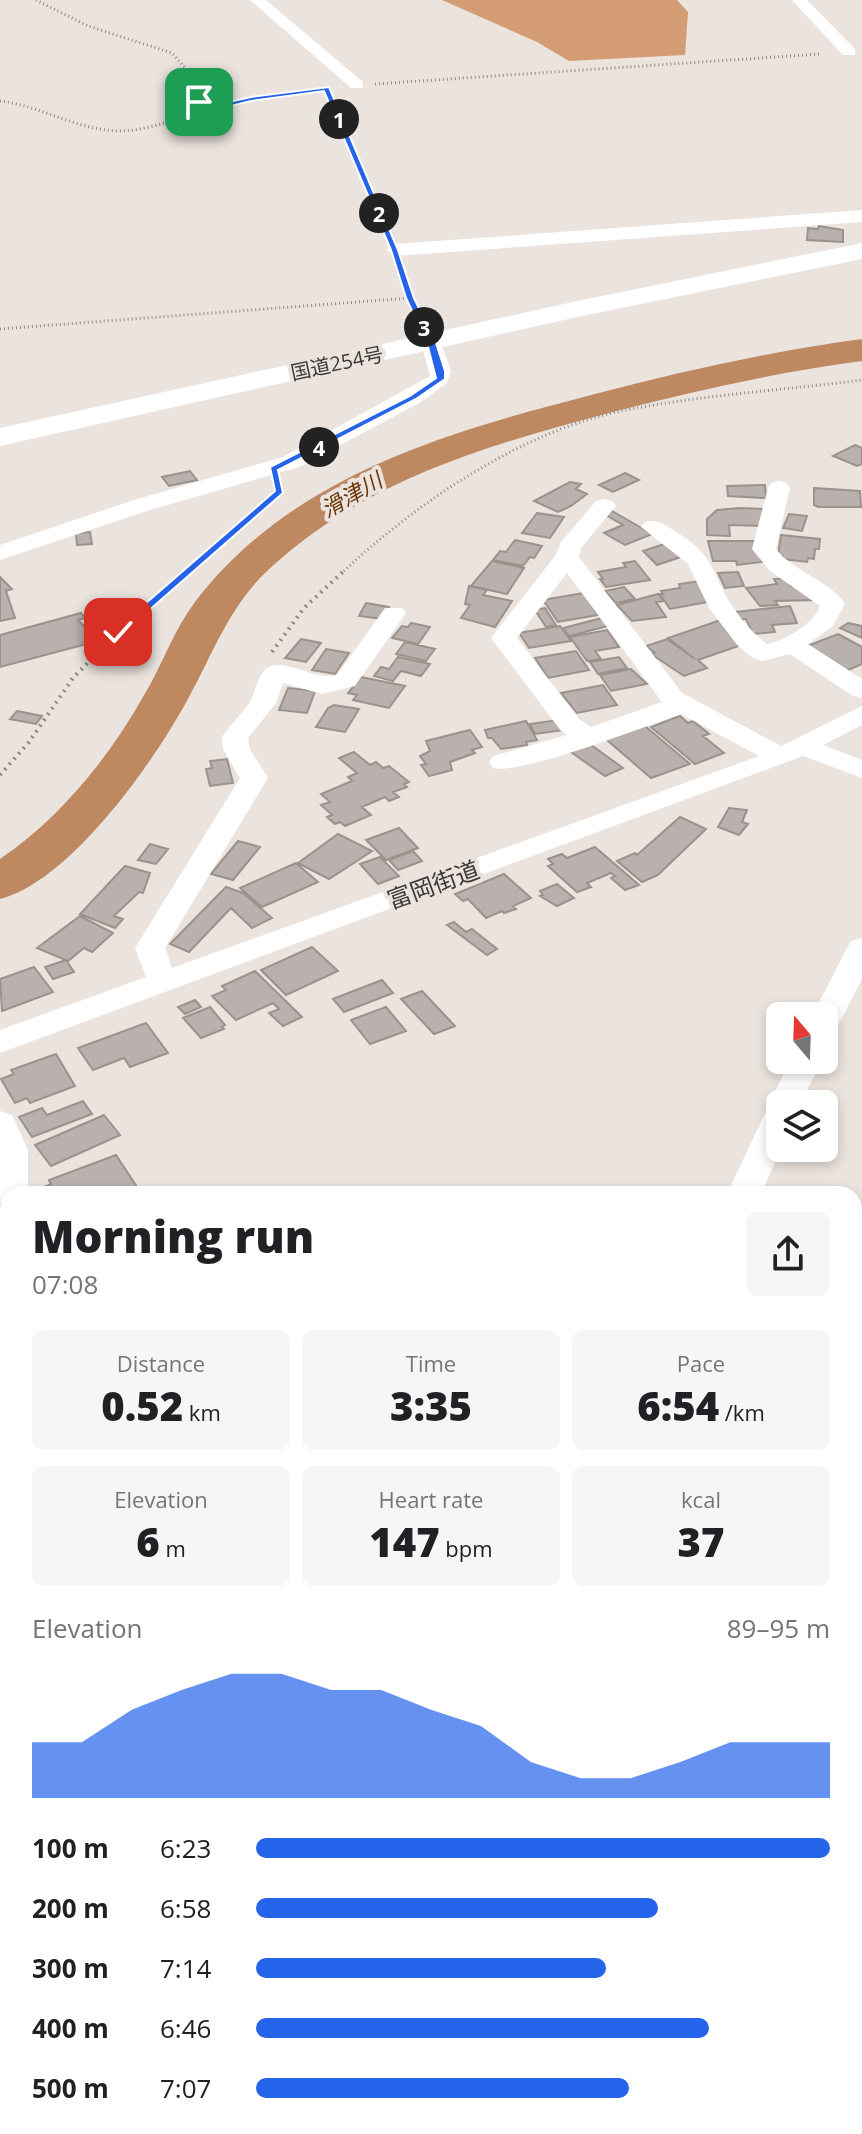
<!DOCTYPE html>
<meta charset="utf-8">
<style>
body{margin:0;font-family:"Open Sans","Noto Sans JP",sans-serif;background:#f6f6f6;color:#202124;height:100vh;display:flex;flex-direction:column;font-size:30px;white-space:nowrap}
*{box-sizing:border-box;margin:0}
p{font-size:26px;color:#757577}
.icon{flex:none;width:44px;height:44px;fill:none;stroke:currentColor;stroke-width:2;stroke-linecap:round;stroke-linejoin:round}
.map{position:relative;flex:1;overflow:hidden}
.drawer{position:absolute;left:0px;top:1186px;width:862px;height:948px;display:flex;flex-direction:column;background:#fff;border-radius:24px 24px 0 0;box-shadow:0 4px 12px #0003}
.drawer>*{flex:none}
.needle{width:52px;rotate:341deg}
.fabs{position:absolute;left:766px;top:1002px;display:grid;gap:16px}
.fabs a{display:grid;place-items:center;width:72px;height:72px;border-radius:12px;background:#fff;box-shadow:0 4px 12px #0003;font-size:40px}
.pin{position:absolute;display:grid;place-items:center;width:68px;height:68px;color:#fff;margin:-34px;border-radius:16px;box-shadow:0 4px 12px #0006}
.km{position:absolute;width:40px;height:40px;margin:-20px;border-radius:50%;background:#222;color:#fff;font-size:22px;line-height:40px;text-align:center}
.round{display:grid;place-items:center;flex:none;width:84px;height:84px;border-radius:12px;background:#f6f6f6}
.head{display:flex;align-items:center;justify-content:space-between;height:136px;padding:0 32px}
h1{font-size:44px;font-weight:800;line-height:60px}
.metrics{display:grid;grid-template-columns:repeat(3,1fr);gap:12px;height:136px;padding:8px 32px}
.metrics div{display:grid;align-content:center;border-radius:12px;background:#f6f6f6;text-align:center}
.metrics b{font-size:40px;font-weight:800}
.metrics small{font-size:22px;font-weight:400}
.metrics p{font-size:22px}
.chart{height:224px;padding:16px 32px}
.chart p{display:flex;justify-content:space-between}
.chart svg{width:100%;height:144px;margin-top:8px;fill:#2563eb;opacity:.7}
ul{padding:0 32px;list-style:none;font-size:26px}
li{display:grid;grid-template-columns:128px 96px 1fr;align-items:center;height:60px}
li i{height:20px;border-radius:10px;background:#2563eb}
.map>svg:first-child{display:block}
.forest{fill:#d49c75}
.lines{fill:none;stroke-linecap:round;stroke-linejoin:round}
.river{fill:#be8861;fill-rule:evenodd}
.building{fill:#b9b1ad;stroke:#99928d;stroke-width:2}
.path-far1{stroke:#8f8986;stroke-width:3;stroke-dasharray:1 3;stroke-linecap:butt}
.path{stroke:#8f8986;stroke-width:4;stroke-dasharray:2 5;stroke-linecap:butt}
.minor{fill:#fff;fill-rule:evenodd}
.highway{fill:#fff;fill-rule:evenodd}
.route{fill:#2563eb;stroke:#fff;stroke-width:2}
.labels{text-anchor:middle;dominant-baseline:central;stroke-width:8;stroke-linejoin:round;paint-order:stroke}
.far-street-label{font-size:20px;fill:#3b3836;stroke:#ebe3de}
.far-water-label{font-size:22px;font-style:italic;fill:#6b3707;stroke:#ebe3de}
.street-label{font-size:24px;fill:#3b3836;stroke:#ebe3de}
</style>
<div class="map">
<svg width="862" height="2134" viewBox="0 0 862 2134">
<rect width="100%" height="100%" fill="#ebe3de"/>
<path class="forest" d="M442 0H677L688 12 685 55 569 61 537 42Z"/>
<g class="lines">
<path class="river" d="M862 339V361C778 372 695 391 613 412 488 445 362 481 266 572 229 608 214 651 190 695 157 758 71 881 0 899V859C59 819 108 759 143 697 162 666 173 631 195 602 292 475 448 432 595 394 683 371 772 351 862 339Z"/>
</g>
<path class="building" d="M819 226 843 230V242L807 240 808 228 818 229Z
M855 445 862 448V464L857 466 833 456Z
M190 471 197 480 169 486 162 477Z
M625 473 639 480 613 492 599 485Z
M570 482 581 484 576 489 587 494 571 506 558 512 534 501Z
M765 485 766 498 728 496 727 486Z
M814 488 860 491 861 507H818L814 505Z
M740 508 766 509 764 526 729 525 730 536 707 535V519L717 510Z
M612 511 652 534 625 545 604 533 623 525 604 514Z
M537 513 564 517 550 538 522 533Z
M789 514 807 516 802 531 783 528Z
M90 532 92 544 77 545 76 533Z
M781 535 820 539 819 549H815L814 559 808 558 807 562 783 559V556L778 555Z
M515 540 542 546 534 558 530 557 523 566 493 560 500 551 506 552Z
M708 541H755L762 562 737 565 736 561H713Z
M670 542 687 555 657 565 643 551Z
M492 561 524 568 507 594 471 586Z
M635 561 650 580 606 587 600 579H603L598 572 626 567 623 563Z
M738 572 744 586 725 588 718 573Z
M0 577 12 589 6 591 15 618 0 621Z
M786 578 791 586H797L814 600 775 601 778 605 760 606 746 588 777 584 774 579Z
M700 581 713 601 670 609 660 594H663L661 591 680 588 679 584Z
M469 586 487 590 483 595 512 601 495 627 461 618 470 605 465 604Z
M624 587 635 599 616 603 605 591Z
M583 593 598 615 558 622 543 600Z
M658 594 664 601 656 602 666 617 632 621 617 605Z
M366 603 389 607 383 619 359 616Z
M790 606 797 623 772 625 775 632 753 634 746 619 739 620 735 612Z
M545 608 556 625 546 627 535 610Z
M81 613 85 618 78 620 98 641 0 667V635Z
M602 618 608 626 569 636 563 628Z
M721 620 744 644 698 660 707 668 684 676 651 654 655 653 646 646 667 639 695 659 668 638Z
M411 623 430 627 418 644 392 638 402 626 408 627Z
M848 623 862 626V638L840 628Z
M560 626 571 641 529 648 519 633Z
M607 630 619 647 595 651 601 659 587 661 570 637Z
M838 634 862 647V664L846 671 807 646Z
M301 639 321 643 306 662 285 658Z
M405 642 435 649 426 661 396 654Z
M326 649 349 653 335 674 312 670Z
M576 651 589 670 548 678 535 658Z
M398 657 430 664 421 676 401 671 393 681 374 676 381 667 389 669Z
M619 657 627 668 598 674 590 662Z
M631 669 647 684 611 691 600 675Z
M361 677 405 686 389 708 353 700 357 695 348 693Z
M603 685 617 705 577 713 561 693Z
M288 688 315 691 307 713 279 710Z
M334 705 359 709 345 732 316 727 328 708Z
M17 711 42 716 36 724 10 719Z
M680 716 688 723 693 721 709 734 703 736 724 753 695 764 651 727Z
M558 720 564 730 535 734 530 724Z
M526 721 537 740 526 742 527 745 501 749 492 738H488L485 730Z
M645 726 690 764 651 778 607 740Z
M470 730 482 747 472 750 475 753 450 762 452 770 429 776 421 765 426 764 420 756 430 751 426 741Z
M587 742 623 768 605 776 568 750Z
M354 752 370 765 376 762 383 768 389 766 409 782 404 784 407 787 393 792 399 797 389 801 385 797 362 807 371 815 345 826 340 822 335 824 327 817 332 815 321 805 330 802 321 794 352 781 348 777 357 773 339 758Z
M227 759 233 783 210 786 206 769 212 768 210 761Z
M729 808 747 810 742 822 748 824 739 835 718 827Z
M680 817 706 829 658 875 642 882 617 861 635 853 637 855Z
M399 828 418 848 386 860 366 840Z
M338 834 372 851 329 879 298 863Z
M238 841 260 847 233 880 211 874Z
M150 844 168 849 156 864 138 860Z
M595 847 639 885 625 890 611 878 615 876 611 873 587 883 591 887 577 892 548 866 553 864 548 859 562 854 567 858Z
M413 851 422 861 398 870 389 860Z
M380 857 399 876 378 884 360 864Z
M296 863 318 882 262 907 240 888Z
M125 866 150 873 143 893 139 892 114 916 123 919 115 928 80 914Z
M504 874 531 898 513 906 516 909 504 913 502 911 486 918 468 899 463 901 455 894Z
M557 884 574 898 557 906 540 896 543 895 540 891Z
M226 887 243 893 272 918 252 928 231 908 189 952 170 944Z
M80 916 113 933 92 952 84 948 68 961 37 948Z
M454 922 466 932 472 929 497 949 487 955 447 925Z
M312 947 338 971 286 995 261 970Z
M66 960 74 972 53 979 45 967Z
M34 967 53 992 2 1011 0 979Z
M255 971 302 1017 283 1026 269 1013 279 1009 273 1003 236 1020 212 996 226 990 222 986Z
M382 980 393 993 344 1012 333 999Z
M422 991 455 1026 434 1034 401 999Z
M195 1000 201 1007 185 1014 178 1007Z
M210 1007 225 1025 222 1027 224 1029 201 1038 183 1018Z
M386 1007 406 1031 370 1044 351 1020Z
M146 1023 168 1053 130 1067 124 1058 93 1070 78 1048Z
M56 1054 75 1086 30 1103 27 1098 15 1103 1 1079 14 1074 11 1070Z
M83 1101 92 1114 32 1137 19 1117 42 1108 47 1115Z
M104 1115 120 1135 51 1166 35 1145Z
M116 1155 137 1187 119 1194H46L42 1188 51 1184 49 1180Z
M8 1542V1570L0 1565V1549Z
M0 1578 8 1582V1606L0 1602Z
M8 1638V1676L0 1680V1647Z
M8 1718V1808L2 1815 0 1727Z"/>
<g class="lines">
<path class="path-far1" d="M36 0 88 26 172 53 197 81 199 102 206 110
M375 84 820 54
M327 89 388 234
M0 101C41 106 77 130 119 131 150 131 179 117 208 109 247 98 288 93 329 88
M401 270 421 320
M0 329 410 298
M187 571 279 489
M344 571C417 502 526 429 626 410 703 395 784 390 862 380"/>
<path class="path" d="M272 652 304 608 346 569
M0 775 29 742 73 678 118 632 189 569"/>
<path class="minor" d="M250 0H266L363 82V88H351Z
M792 0H807L855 49V55H843Z
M862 210V222L395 256 386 250 395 244Z
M431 337 441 343 451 371 447 383 421 402 299 467 150 510 0 560V545L134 500 283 457 430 376 421 343Z
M779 481 787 483 790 488 776 549C795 573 828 579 845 604L833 626 808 644 862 679V698L853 696 790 654 762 661 753 658 738 646 709 608 688 564 641 527 645 522C657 519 663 523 673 530 718 557 708 569 733 607 742 621 754 634 767 644 784 641 814 624 820 606L770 571 752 549 768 488 771 483Z
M604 499 612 501 616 506 581 548 579 557 682 693 781 746 862 706V725L823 745 862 760V778L803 756 0 1053V1030L146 977 135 948 240 778 223 749 222 737C230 725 241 715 249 703 257 691 258 665 277 665 299 665 315 680 337 675L385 608H403L406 613 355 686 322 694 283 683 276 703 248 738 250 749 268 778 165 948 172 968 759 756 681 714C646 726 522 775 493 768L489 762 493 756 567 735 561 731 491 638 555 556 561 542 596 501ZM567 573 662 702 591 727 579 719 517 638Z
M862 938V979L835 1031 824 1034V1016H812L847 948 851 941Z
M790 1060H822L800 1104H780L781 1148 761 1194H727Z
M0 1111 12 1115 28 1150V1194H8V1205L0 1203Z
M8 1289V1354L0 1352V1292Z
M8 1499V1531L0 1533V1501Z
M0 1671 8 1674V1713L0 1710Z
M854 1789 862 1792V1834L854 1830Z
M8 2070V2126H13L0 2131V2073Z"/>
<path class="highway" d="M862 243V259L582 316 0 446V428L582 300Z"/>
</g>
<path class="route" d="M329 87 398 250 414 298 436 343 445 371V379L416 399 278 470 283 493 122 634H115V630L275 491 270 467 410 396 436 378 427 343 406 298 391 250 324 91 251 101 206 112 196 102 201 100 207 107 251 97Z"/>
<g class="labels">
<g class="far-street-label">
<text transform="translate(337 363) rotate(-12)">国道254号</text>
</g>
<g class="far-water-label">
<text transform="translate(351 494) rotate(-30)">滑津川</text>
</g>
<g class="street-label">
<text transform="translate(433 884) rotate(-20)">富岡街道</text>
</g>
</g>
</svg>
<div class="fabs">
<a><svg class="needle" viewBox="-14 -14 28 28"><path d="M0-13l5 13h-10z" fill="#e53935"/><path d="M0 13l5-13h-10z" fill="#757577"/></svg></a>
<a><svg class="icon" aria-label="layers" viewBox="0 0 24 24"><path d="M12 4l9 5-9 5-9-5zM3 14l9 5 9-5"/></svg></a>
</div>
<div class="pin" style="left:199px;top:102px;background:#1e9e55"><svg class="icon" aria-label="arrive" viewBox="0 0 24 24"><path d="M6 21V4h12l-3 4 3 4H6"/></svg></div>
<div class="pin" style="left:118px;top:632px;background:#d93025"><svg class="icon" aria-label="check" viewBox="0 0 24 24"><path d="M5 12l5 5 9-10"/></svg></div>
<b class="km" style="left:339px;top:119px">1</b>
<b class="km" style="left:379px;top:213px">2</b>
<b class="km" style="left:424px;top:327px">3</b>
<b class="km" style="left:319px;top:447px">4</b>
<section class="drawer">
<div class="head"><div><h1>Morning run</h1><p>07:08</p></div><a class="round"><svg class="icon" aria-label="share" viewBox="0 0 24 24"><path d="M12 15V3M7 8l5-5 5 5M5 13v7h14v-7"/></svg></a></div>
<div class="metrics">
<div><p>Distance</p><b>0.52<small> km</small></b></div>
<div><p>Time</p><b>3:35</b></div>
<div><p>Pace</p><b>6:54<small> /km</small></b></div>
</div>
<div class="metrics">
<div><p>Elevation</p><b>6<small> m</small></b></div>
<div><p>Heart rate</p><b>147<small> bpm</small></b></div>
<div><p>kcal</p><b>37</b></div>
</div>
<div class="chart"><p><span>Elevation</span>89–95 m</p>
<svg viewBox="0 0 160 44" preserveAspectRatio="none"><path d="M0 44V27L10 27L20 17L30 11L40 6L50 6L60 11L70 11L80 17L90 22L100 33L110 38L120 38L130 33L140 27L150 27L160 27V44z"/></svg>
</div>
<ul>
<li><b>100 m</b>6:23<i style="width:100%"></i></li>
<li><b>200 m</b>6:58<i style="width:70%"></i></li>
<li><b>300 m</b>7:14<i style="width:61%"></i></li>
<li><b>400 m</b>6:46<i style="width:79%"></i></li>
<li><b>500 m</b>7:07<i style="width:65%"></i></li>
</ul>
</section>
</div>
